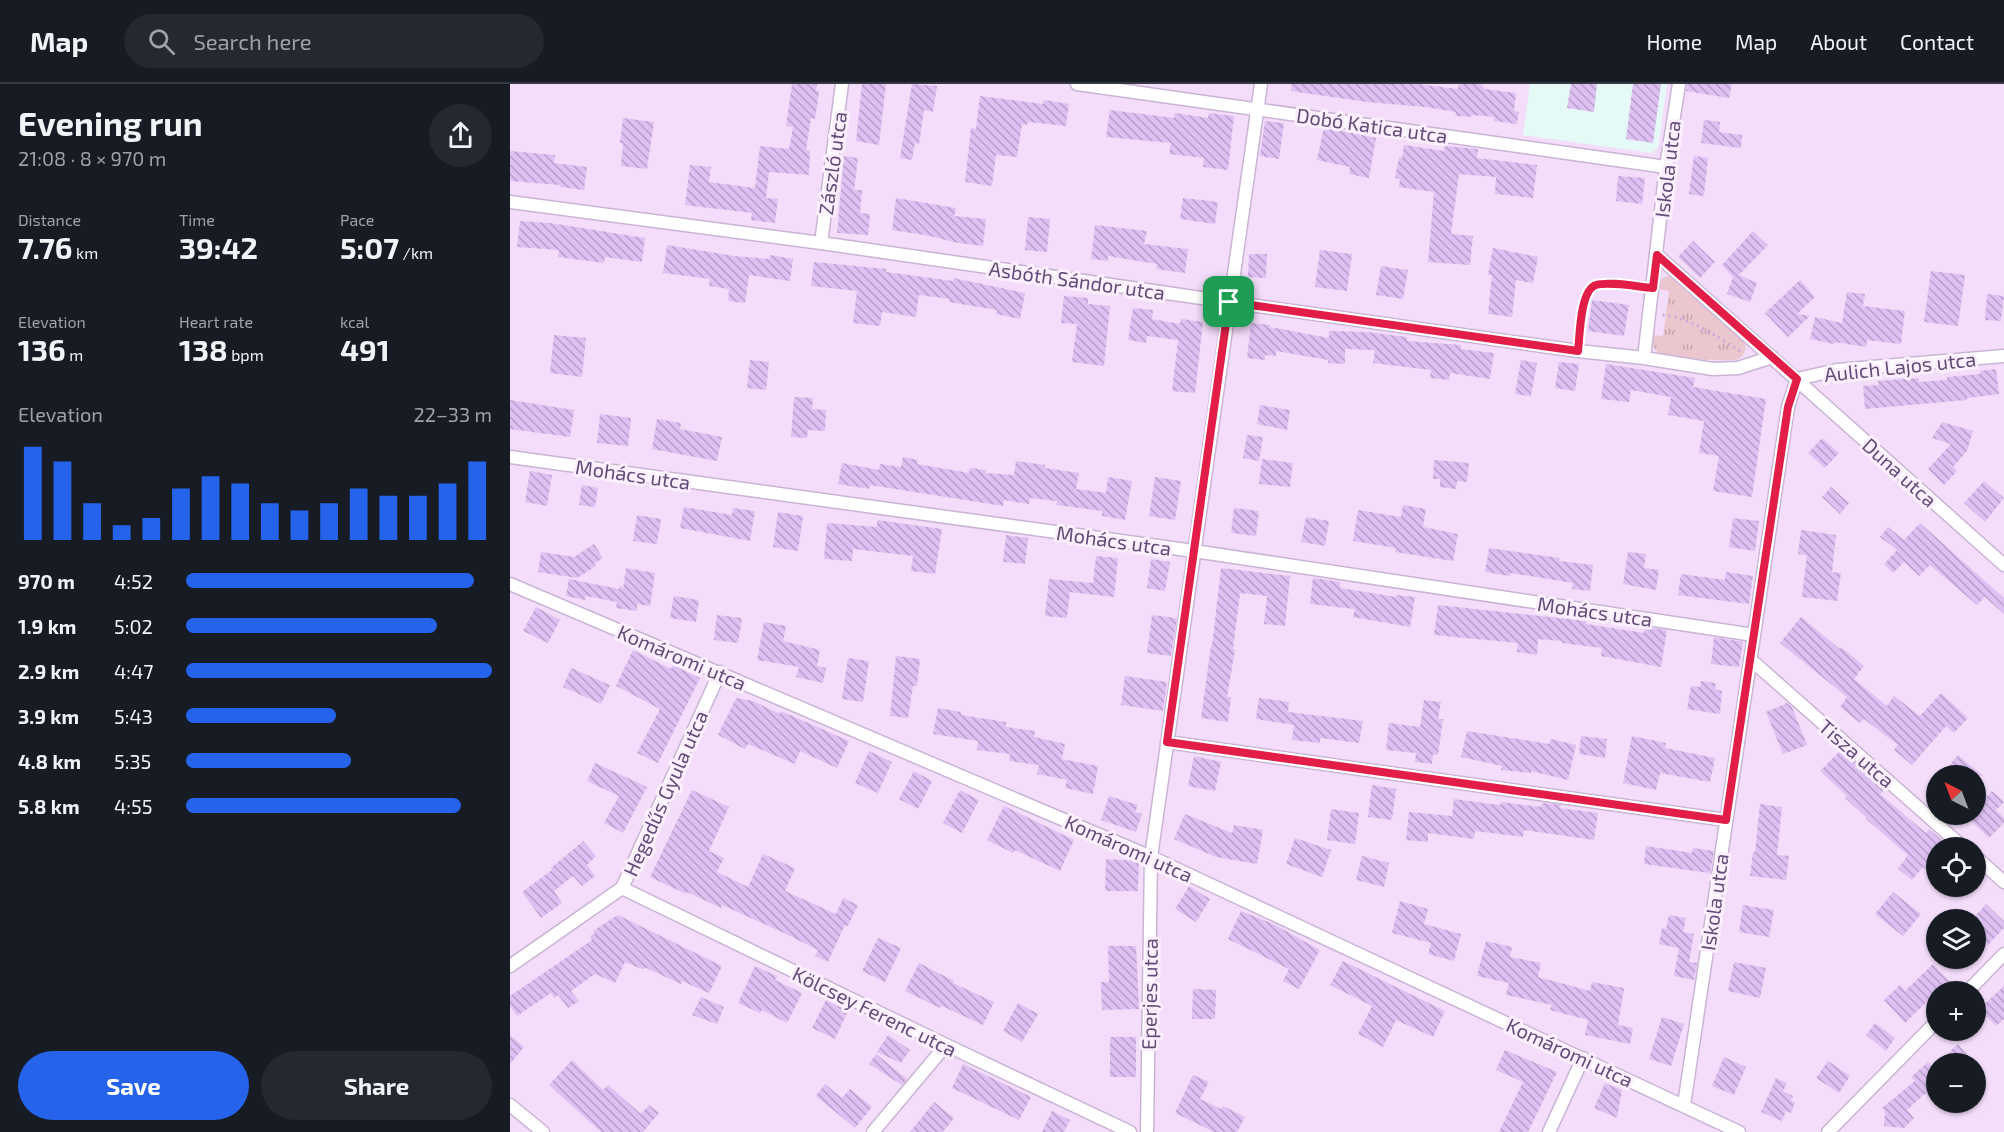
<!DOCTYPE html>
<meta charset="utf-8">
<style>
body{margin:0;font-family:"Exo 2",sans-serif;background:#242831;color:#f1f3f6;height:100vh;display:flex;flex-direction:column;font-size:22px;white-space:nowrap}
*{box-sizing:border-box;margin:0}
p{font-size:20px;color:#9ea1a6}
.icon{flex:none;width:33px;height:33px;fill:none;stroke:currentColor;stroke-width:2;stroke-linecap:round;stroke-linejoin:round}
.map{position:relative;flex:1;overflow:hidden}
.panel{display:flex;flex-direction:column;background:#171b24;width:510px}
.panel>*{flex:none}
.needle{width:39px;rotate:318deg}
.controls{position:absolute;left:1416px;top:681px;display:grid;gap:12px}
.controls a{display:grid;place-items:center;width:60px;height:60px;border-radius:50%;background:#171b24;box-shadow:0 2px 4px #0004;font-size:30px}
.pin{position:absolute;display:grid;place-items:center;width:51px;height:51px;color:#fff;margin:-26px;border-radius:12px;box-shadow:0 3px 9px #0006}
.round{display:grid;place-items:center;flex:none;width:63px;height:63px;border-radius:32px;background:#242831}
.summary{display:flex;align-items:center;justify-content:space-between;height:102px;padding:0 18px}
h1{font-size:33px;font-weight:700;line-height:45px}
.metrics{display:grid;grid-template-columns:repeat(3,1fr);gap:9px;height:102px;padding:6px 18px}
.metrics div{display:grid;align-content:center}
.metrics b{font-size:30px;font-weight:700}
.metrics small{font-size:16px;font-weight:400}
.metrics p{font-size:16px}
.chart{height:168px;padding:12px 18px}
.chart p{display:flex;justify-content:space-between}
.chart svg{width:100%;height:108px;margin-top:6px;stroke:#2563eb;stroke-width:6}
.button{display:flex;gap:12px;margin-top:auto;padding:12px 18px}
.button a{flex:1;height:69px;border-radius:36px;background:#2563eb;color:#fff;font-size:24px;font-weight:700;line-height:69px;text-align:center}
.button a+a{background:#242831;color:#f1f3f6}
ul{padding:0 18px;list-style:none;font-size:20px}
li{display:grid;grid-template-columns:96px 72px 1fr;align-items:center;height:45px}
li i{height:15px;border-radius:8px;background:#2563eb}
header{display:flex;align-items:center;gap:36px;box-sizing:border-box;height:84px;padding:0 30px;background:#171b24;border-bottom:2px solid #363941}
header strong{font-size:28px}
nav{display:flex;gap:33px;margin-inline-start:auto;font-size:21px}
.search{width:420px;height:54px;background:#242831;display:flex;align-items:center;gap:15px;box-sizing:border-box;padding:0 21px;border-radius:33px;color:#9ea1a6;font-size:22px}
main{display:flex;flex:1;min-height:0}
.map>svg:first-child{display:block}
.residential{fill:#f3ddfa;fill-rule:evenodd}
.education{fill:#e5faf7}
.grass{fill:url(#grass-tufts)}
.building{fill:url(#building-back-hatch)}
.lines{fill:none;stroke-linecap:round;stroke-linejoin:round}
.service-casing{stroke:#cab4d5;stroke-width:9}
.minor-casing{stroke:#cab4d5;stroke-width:15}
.path{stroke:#c3a2d9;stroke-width:3;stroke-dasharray:1.5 4.5;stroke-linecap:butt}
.service{stroke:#fff;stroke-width:6}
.minor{stroke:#fff;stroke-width:12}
.route-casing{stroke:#fff;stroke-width:12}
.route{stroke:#e11d48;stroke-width:8}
.labels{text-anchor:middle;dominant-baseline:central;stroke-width:6;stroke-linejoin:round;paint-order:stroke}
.street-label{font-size:20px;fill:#654b79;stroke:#fcf0ff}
</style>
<header>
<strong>Map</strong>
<div class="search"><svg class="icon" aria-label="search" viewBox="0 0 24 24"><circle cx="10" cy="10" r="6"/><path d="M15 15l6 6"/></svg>Search here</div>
<nav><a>Home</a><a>Map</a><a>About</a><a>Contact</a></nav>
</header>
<main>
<section class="panel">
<div class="summary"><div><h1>Evening run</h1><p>21:08 · 8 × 970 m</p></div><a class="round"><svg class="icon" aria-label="share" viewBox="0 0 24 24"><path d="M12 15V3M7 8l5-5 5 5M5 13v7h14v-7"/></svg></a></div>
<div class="metrics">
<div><p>Distance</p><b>7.76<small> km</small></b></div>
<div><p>Time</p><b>39:42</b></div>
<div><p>Pace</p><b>5:07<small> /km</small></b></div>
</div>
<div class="metrics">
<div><p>Elevation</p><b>136<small> m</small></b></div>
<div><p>Heart rate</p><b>138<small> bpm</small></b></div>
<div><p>kcal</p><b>491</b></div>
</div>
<div class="chart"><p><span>Elevation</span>22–33 m</p>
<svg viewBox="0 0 160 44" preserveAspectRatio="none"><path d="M5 44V6M15 44V12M25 44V29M35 44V38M45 44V35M55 44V23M65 44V18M75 44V21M85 44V29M95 44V32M105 44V29M115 44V23M125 44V26M135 44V26M145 44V21M155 44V12"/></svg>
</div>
<ul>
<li><b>970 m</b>4:52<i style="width:94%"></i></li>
<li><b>1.9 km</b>5:02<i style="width:82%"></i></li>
<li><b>2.9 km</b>4:47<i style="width:100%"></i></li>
<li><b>3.9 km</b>5:43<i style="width:49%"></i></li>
<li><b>4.8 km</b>5:35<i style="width:54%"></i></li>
<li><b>5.8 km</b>4:55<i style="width:90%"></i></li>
</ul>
<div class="button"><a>Save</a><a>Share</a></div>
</section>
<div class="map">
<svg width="1494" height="1048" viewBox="0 0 1494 1048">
<defs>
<pattern id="grass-tufts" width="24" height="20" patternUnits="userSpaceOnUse" patternTransform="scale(1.5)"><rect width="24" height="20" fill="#ecc6ce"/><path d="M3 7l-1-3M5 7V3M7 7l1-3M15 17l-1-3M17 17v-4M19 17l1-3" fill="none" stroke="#c3a3ac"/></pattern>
<pattern id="building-back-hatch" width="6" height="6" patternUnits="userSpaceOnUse" patternTransform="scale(1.5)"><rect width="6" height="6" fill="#dfc0f3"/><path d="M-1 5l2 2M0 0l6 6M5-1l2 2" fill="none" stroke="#b89eca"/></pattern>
</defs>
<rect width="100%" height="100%" fill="#f9e9fd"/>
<path class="residential" d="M0 0H1494V1048H0ZM1426 692H1466V730H1426ZM1426 764H1466V802H1426ZM1426 836H1466V874H1426ZM1426 908H1466V946H1426ZM1426 980H1466V1018H1426Z"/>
<path class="education" d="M1020 0H1157L1148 64 1142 69 1013 51Z"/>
<path class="grass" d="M1159 192 1234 258 1236 264C1234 268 1233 273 1228 275 1221 279 1155 273 1148 268 1143 264 1141 258 1142 251L1153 252 1159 207 1149 205V199L1153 194Z"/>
<path class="building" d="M282 0H307L306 7H309L308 16 305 35 301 34 296 66 300 67 299 91 259 88 256 114 268 115 265 139 241 136 242 129 175 121 180 81 201 83 199 98 245 104 250 62 279 65 283 43 276 42Z
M352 0H376L369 61 346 57Z
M402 0 427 2 423 28 414 26 409 60 405 59 402 76 390 74Z
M781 0H908L948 5 949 0H971L975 5 1006 9 1004 27 1009 28 1007 40 984 37V33L962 31 961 33 945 32 946 28 915 23 857 18 781 7Z
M1061 0H1087L1084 28 1057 24Z
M1123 0H1151L1143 59 1116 55Z
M1177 0H1222L1219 14 1176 7Z
M470 12 533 20 534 16 559 20 556 42 518 38 517 41 512 40 507 73 486 71 482 102 455 98 461 44 466 45Z
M600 26 664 34 665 29 698 34 699 29 724 32 718 86 693 83 694 74 659 70 661 59 596 53Z
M113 34 144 38 137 85 111 82 113 59H110Z
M1194 36 1210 38 1209 48 1232 51 1231 64 1191 59Z
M755 37 774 39 769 75 750 72Z
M814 43 866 54 859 94 839 90 840 83 807 76Z
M894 61 934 67V62L968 65 967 74 1027 81 1023 114 985 110 986 93 949 90 941 150 963 152 960 181 918 178 924 108 889 103 890 95 885 94 889 73 892 74Z
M0 67 45 71 44 79 77 83 74 106 50 103V101L0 97Z
M334 72 348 74 344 106H352L350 129 360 130 358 151 327 149Z
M1184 72 1198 74 1194 112 1179 110Z
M1108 92 1135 94 1132 120 1106 117Z
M386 114 446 124 444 132 476 135 473 162 448 159 415 151 382 146Z
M673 114 708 118 705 140 670 135Z
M518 133 540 135 537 168 515 166Z
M10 137 40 139 135 154 132 178 95 173 94 179 48 173 49 166 7 163Z
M585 141 637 147 634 160 678 165 675 189 646 185 647 180 598 172V177L581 175Z
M1243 147 1258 161 1229 191 1247 199 1240 218 1217 210 1223 193 1212 181Z
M1183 157 1205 178 1190 194 1168 173Z
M157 161 224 172 259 175 260 171 283 175 280 197 239 191 235 219 218 217 219 205 199 202 200 195 153 189Z
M983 164 1028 173 1023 199 1006 196 1002 233 978 230 982 191H978Z
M810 166 842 170 837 207 805 203Z
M739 170H757L756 194 738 193Z
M304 178 376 185V188L443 197V194L515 209 510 235 486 230 487 226 439 218 440 215 409 211 406 233 372 228 370 242 343 239 347 207 301 202Z
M871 182 898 186 893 215 866 211Z
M1421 187 1455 191 1448 242 1414 238Z
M1290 196 1305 213 1287 230 1300 232 1278 253 1255 229Z
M1337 208 1355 210 1353 222 1395 227 1391 260 1357 256 1356 263 1325 258 1324 260 1300 255 1305 233 1332 239Z
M1477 210 1494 212 1491 237 1475 236Z
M554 212 578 214V220L600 222 594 282 562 278 567 240 551 239Z
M1082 216 1119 221 1114 252 1078 247Z
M623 224 643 226 642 235 670 240 671 235 693 238 685 309 662 307 668 256 637 252 636 259 618 256Z
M741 239 760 241V243L819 254V247L857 248 897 253V257L951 261V265L984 269 980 295 940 289 939 296 920 294 921 286 863 279 865 266 835 265V280L818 279V276L766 267V272L755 271V276L737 274Z
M44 251 76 254 72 293 40 289Z
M240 276 259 278 256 306 237 304Z
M1011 276 1027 279 1021 312 1005 310Z
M1049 278 1069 280 1065 307 1045 304Z
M1096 280 1185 294 1183 303 1256 315 1242 413 1203 407 1209 372 1189 369 1194 337 1158 331 1161 313 1121 306 1119 318 1091 315Z
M1486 285 1489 310 1457 314V316L1355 325 1353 302 1369 301 1368 297 1409 294V298L1437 296V293L1470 290V287Z
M284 313 303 314 302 325 316 326 315 347 298 346 297 354 281 353Z
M0 316 64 326 60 353 0 345Z
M750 321 780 326 777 346 747 340Z
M90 330 121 334 118 362 87 359Z
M147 335 171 339 170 345 212 353 207 377 142 365Z
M1432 338 1463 347 1457 367 1443 383 1447 387 1434 401 1418 385 1441 360 1422 354Z
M737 351 753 353 749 377 733 374Z
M1312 354 1329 369 1315 384 1298 369Z
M393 373 408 376 407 380 459 389 460 384 476 386 475 389 504 391 506 377 535 381V384L569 389 566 405 596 409 598 393 622 397 615 436 592 432V427L547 421V417L520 414 519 420 494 416 493 422 360 401 359 405 328 400 332 379 369 386 370 380 391 383Z
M752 375 783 379 780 403 749 400Z
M924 376 959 379 957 398 947 397 946 405 930 403V395H923Z
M20 387 42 391 37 422 15 418Z
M645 393 671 397 665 436 639 432Z
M1474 397 1494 414 1475 438 1454 419Z
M72 401 88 404 85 423 69 421Z
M1321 403 1339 419 1330 430 1312 413Z
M893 421 916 425 913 443 948 450 943 477 885 468 886 464 843 457 848 426 891 433Z
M174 423 222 431 223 424 245 427 240 457 170 444Z
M724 424 749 427 746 452 721 449Z
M268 428 293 432 288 467 263 463Z
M127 431 151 435 147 460 123 457Z
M796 433 819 437 815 462 791 458Z
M1223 434 1249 437 1245 467 1219 463Z
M367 436 432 445 425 490 401 487 403 472 343 465 342 477 314 475 317 439 367 443Z
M1410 439 1494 514V530L1475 513 1467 521 1420 481 1409 492 1394 478 1383 489 1374 480 1387 466 1370 453 1378 443 1394 456Z
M1291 446 1326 451 1322 488 1331 489 1327 517 1292 513 1297 471 1288 470Z
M496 451 518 454 515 480 493 478Z
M84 460 93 474 84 480 86 482 67 494 28 488 31 468 64 473Z
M979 464 1050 474 1049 477 1083 481 1080 507 1062 505 1063 499 1001 489 1000 492 975 488Z
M1118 468 1136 470 1134 484 1149 486 1146 506 1113 500Z
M586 472 608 474 604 513 560 508 557 534 535 532 539 495 583 499Z
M641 475 660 478 655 507 637 504Z
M116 484 145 489 140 522 127 520V527L106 524 107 518 76 512 75 516 56 512 59 495 109 505 110 501 113 505Z
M711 484 780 492 775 542 754 540 757 512 730 509 723 565 725 566 717 613H721L718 638 691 634 701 562H702Z
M1216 488 1243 492 1239 520 1168 511 1171 490 1215 496Z
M803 494 830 498V504L886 513V511L905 513 900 543 843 533 845 525 800 520Z
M164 512 189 516 186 538 160 534Z
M928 521 1076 537V540L1134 549 1135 543 1157 546 1151 583 1091 572 1092 564 1052 559V557L1028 555 1027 571 1007 568 1008 559 924 551Z
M26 523 50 536 38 559 13 547Z
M207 531 232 534 228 559 204 556Z
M642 531 667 534 661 572 637 569Z
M1291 533 1330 565 1331 563 1354 582 1344 595 1377 622 1384 612 1410 632 1431 609 1458 634 1444 649 1436 642 1402 681 1384 666 1388 661 1354 635 1350 639 1330 623 1337 613 1270 559Z
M254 538 276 542 273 557 310 566 307 582 316 584 313 599 286 593 289 583 247 576Z
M1204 553 1233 558 1229 583 1201 580Z
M123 566 161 585 163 581 190 594 148 679 127 669 150 625 106 602Z
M386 572 410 575 407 602H403L398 634 380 632Z
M338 574 359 577 353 618 332 615Z
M61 584 100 601 91 620 53 603Z
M615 592 657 598 653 627 611 621Z
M1191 597 1206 599 1205 605 1212 607 1210 630 1177 625 1181 602 1190 603Z
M226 614 243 617 270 630 271 627 339 657 327 684 290 667 285 680 238 660 235 665 208 651Z
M749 614 779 618 778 628 853 637 849 659 810 654V659L782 656 784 641 746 635Z
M914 616 931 618 928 635H933L928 671 923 670 922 680 905 678 906 669 876 666 879 639 910 643Z
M1277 619 1282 623 1297 661 1273 670 1256 628Z
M428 624 451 628V631L496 638V643L525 647 524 653 555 660 552 675 588 682 583 710 555 704 557 696 527 690 529 681 499 677 500 670 467 666 468 657 423 650Z
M957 647 1039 660 1041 655 1066 661 1058 696 1021 687V689L991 686 992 682 951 673Z
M1071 652 1097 655 1095 674 1069 670Z
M1122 652 1156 659 1155 664 1205 674 1200 698 1150 689 1146 706 1113 699Z
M1331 666 1375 705 1370 710 1416 749 1419 745 1441 764H1426V794L1413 783 1402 796 1388 785 1398 771 1356 735 1357 734 1335 714 1337 712 1310 687Z
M359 667 382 678 368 709 345 699Z
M1448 671 1473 692H1431Z
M684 672 711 678 705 707 678 702Z
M85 679 137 703 113 749 94 739 109 712 77 697Z
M404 687 422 697 408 725 389 715Z
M862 701 886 705 882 736 858 733Z
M182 706 219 723 199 767 214 774 207 788 238 803 253 770 285 784 275 807 326 830 333 814 348 821 338 842 335 841 318 878 305 872 308 866 274 849 212 821 211 824 177 808 176 810 140 793Z
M450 706 469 716 452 749 433 739Z
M1482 707 1494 718 1486 726 1494 734V739L1479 754 1457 733 1460 730H1466V724Z
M599 712 628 721 625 728 632 730 626 748 591 736Z
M944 715 990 721 991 718 1031 723 1032 719 1051 721 1050 724 1088 729 1084 756 1014 746 1013 753 965 747 964 755 918 749V758L896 756 899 728 942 732Z
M1250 720 1272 723 1267 771 1279 772 1276 796 1240 792 1243 768H1245Z
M494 722 564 756 550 787 505 766 503 769 477 756Z
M821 725 849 729 845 760 817 756Z
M675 730 722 749 724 741 753 746 747 780 706 773 664 755Z
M785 754 821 766 812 793 776 780Z
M73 757 86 772 77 781 85 792 72 802 63 792 44 807 52 819 31 834 12 808 42 786 41 784Z
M1136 762 1182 769 1183 764 1204 767 1200 789 1134 780Z
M852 772 879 779 874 803 846 796Z
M596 775 629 777 628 807H595Z
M679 802 700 815 686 838 665 825Z
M1383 808 1411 830 1393 852 1365 830Z
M890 817 918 825 914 840 951 850 944 877 918 870 921 859 882 849Z
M1476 820 1494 837V844L1478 861 1473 856 1466 864V831Z
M1233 821 1264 826 1259 853 1229 848Z
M731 827 763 840 810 866 789 905 773 897 779 885 718 855Z
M108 831 212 882 199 909 172 897 171 900 136 884 132 885 115 878 105 899 85 890 61 907 69 917 58 924 48 911 44 914 41 909 7 932 0 922V912L82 856 80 852 85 849 83 847Z
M1159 831 1176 834 1173 848 1184 850 1179 878 1187 879 1184 896 1164 892 1169 864 1149 860 1152 844 1156 845Z
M368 854 391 864 375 898 352 887Z
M976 857 1002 863 1000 873 1031 879 1028 893 1080 907 1082 898 1114 904 1108 941 1123 944 1120 960 1075 951 1078 936 1040 926 1042 921 996 911 999 899 967 892Z
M598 862H626L629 925 592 926 591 898H599Z
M833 877 935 927 923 953 886 936 873 963 848 950 862 922 820 901Z
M1224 878 1256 884 1250 914 1218 907Z
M409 879 444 897 443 899 484 918 473 941 432 922 430 924 395 907Z
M1423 880 1441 899 1433 908H1426V913L1425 915 1422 913 1395 939 1374 916 1390 901 1395 907Z
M245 882 267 892 265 896 292 909 277 939 252 926 250 929 228 919Z
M1494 902V935L1486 942 1469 925Z
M683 905 706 906 705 935H682Z
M191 913 214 923 207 940 182 931Z
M316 916 338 927 325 955 302 944Z
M508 919 528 930 512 958 493 947Z
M1152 933 1174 940 1161 982 1139 975Z
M1365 939 1385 954 1376 967 1356 951Z
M0 951 14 963 0 980Z
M378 951 400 966 391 979 367 968Z
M600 953H626V993H600Z
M1448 960 1465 980H1426Z
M995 966 1047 988 1018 1048H989L1013 998 986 986Z
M366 970 397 995 392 1001 359 980Z
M1214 973 1236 983 1224 1011 1202 1002Z
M62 976 93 1006 98 1001 131 1030 139 1021 149 1029 133 1048H91L39 1001Z
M1318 977 1340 992 1329 1009 1306 994Z
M1418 978 1426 988V1006L1419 1013 1416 1009 1397 1026 1404 1034 1394 1044 1374 1042 1375 1027 1372 1024 1405 997 1401 993Z
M453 980 521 1013 509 1036 442 1004Z
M683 991 699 998 690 1015 711 1025 713 1022 735 1033 727 1048H704L665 1029Z
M1266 994 1277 999 1273 1007 1283 1012 1281 1017 1285 1018 1281 1029 1276 1027 1272 1037 1251 1028Z
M1095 999 1112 1006 1107 1034 1084 1024Z
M315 1000 332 1014 340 1005 362 1023 345 1044 306 1012Z
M424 1018 444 1034 433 1048H400Z
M542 1027 560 1036 554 1048H532Z"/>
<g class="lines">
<g class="service-casing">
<path id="service" d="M1068 267 1074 215 1080 204 1093 200 1142 204"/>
</g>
<g class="minor-casing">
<path id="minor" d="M567 0 1156 83
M0 118 311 159 719 218 1068 267 1134 274 1203 285 1228 284 1262 273
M311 159 332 0
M1147 171 1494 481
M1134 274 1156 83 1169 0
M1287 295 1327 286 1494 272
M0 373 684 467 1244 551
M0 500 641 773 1229 1048
M1240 575 1454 764
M657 658 1216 736
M1466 773 1494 798
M112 804 436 961 620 1048
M0 882 112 804 210 588
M1457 908 1494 870
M0 1021 33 1048
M1174 1021 1278 323 1287 295
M363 1048 436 961
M637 1048 641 773 751 0
M1039 1048 1073 974
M1318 1048 1426 938"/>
</g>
<path class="path" d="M1153 231C1182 234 1209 254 1233 269"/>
<use href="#service" class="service"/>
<use href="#minor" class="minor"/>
</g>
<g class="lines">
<g class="route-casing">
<path id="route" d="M1147 171 1287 295 1278 323 1216 736 657 658 719 218 1068 267C1070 251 1070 206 1086 201 1100 197 1128 203 1143 204Z"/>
</g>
<use href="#route" class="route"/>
</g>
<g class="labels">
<g class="street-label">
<text transform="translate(862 41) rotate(8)">Dobó Katica utca</text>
<text transform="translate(322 79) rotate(-82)">Zászló utca</text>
<text transform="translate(1157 85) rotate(-83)">Iskola utca</text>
<text transform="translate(567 196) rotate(8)">Asbóth Sándor utca</text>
<text transform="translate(1390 282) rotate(-6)">Aulich Lajos utca</text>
<text transform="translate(1390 388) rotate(42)">Duna utca</text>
<text transform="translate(123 390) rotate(8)">Mohács utca</text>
<text transform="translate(604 456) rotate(8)">Mohács utca</text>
<text transform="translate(1085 527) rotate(8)">Mohács utca</text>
<text transform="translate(172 573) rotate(23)">Komáromi utca</text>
<text transform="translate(1347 669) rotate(41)">Tisza utca</text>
<text transform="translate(155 709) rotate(-66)">Hegedűs Gyula utca</text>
<text transform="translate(619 764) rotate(24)">Komáromi utca</text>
<text transform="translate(1204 818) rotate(-82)">Iskola utca</text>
<text transform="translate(639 910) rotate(-89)">Eperjes utca</text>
<text transform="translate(365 927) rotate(26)">Kölcsey Ferenc utca</text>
<text transform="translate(1060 968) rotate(25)">Komáromi utca</text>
</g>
</g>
</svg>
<div class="controls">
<a><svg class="needle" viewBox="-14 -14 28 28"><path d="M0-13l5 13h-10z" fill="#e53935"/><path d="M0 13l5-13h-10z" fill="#9ea1a6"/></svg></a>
<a><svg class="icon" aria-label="locate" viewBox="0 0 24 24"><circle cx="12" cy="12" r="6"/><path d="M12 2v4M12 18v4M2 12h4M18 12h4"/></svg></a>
<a><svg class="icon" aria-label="layers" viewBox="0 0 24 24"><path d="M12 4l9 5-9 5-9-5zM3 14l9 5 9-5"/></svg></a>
<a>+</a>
<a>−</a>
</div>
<div class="pin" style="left:719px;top:218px;background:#1e9e55"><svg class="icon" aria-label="arrive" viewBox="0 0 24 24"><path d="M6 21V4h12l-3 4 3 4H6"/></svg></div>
</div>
</main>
